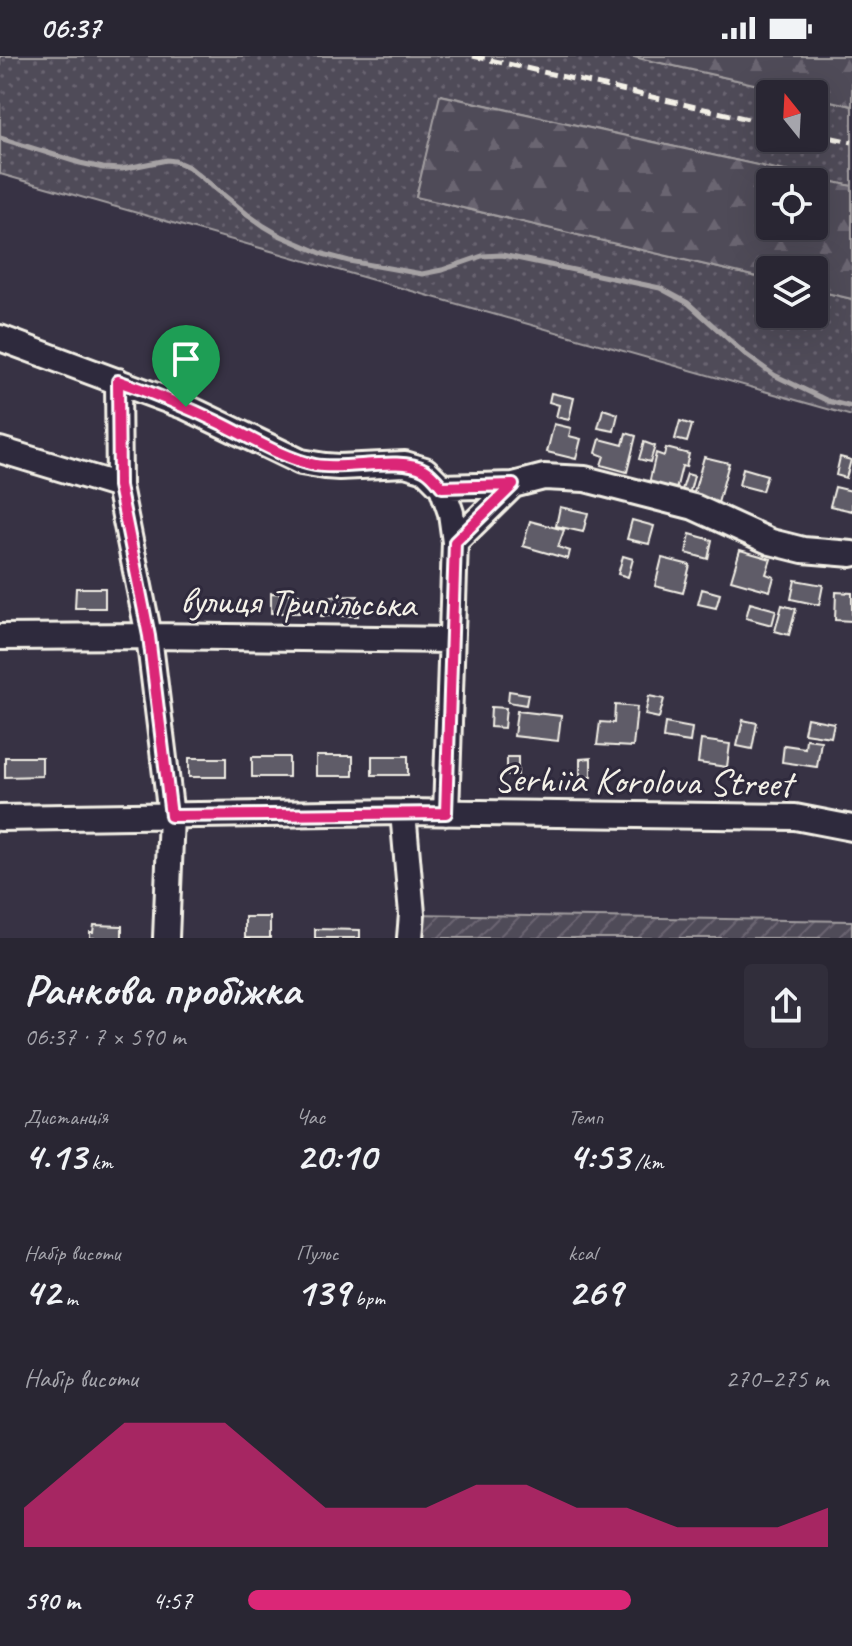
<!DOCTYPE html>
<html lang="uk">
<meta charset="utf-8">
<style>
body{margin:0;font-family:Caveat,sans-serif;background:#312e3b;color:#f1f3f6;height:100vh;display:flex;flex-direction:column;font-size:30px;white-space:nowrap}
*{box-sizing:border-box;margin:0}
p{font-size:26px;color:#a5a5ac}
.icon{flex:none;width:44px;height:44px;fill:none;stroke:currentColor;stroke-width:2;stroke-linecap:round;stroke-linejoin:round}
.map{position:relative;height:882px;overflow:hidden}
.panel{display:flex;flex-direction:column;background:#292633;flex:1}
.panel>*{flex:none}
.needle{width:52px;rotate:342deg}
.buttons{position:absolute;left:756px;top:24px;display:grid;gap:16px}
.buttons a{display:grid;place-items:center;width:72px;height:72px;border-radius:8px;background:#292633;box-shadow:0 8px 32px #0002,0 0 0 2px #45434e;font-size:40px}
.pin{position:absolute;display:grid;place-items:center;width:68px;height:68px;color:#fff;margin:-82px -34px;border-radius:50% 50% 50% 0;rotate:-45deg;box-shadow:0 0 8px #0007}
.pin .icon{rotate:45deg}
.round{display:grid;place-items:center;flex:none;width:84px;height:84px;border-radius:8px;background:#312e3b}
.overview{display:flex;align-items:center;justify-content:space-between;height:136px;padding:0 24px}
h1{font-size:44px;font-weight:700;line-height:60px}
.stats{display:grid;grid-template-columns:repeat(3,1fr);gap:12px;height:136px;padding:8px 24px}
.stats div{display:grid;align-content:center}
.stats b{font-size:40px;font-weight:700}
.stats small{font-size:22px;font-weight:400}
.stats p{font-size:22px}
.chart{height:224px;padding:16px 24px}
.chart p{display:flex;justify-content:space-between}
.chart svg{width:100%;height:144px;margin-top:8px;fill:#db2777;opacity:.7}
ul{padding:0 24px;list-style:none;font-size:26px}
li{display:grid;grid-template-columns:128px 96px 1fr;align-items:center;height:60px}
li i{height:20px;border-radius:10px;background:#db2777}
.status{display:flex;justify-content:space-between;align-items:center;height:56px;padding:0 40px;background:#292633;direction:ltr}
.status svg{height:22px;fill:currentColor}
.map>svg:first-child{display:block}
.grass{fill:url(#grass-dots);stroke:#a29ea0;stroke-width:2}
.forest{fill:url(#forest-firs);stroke:#a29ea0;stroke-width:2;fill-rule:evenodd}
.garden{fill:url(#garden-furrows);stroke:#a29ea0;stroke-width:2}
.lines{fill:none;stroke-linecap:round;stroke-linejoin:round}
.stream{stroke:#a6a2a4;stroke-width:5}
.building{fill:#5f5c67;stroke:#f4f1e8;stroke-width:2}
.minor-casing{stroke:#f4f1e8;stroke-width:30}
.minor{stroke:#2f2a3d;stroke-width:24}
.rail{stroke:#f4f1e8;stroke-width:5;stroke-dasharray:12 6;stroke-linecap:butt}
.route-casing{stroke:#fff;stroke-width:16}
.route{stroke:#db2777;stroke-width:10}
.labels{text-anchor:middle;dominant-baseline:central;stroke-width:6;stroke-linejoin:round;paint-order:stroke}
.street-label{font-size:38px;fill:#f4f1e8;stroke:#2f2a3d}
</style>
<div class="status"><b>06:37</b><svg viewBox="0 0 49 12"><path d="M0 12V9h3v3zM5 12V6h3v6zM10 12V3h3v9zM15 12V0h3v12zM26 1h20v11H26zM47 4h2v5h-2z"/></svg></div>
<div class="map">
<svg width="852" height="882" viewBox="0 0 852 882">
<defs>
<pattern id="grass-dots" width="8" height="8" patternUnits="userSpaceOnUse" patternTransform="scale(2)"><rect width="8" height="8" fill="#504b59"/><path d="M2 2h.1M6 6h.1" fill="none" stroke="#6a6571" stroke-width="1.8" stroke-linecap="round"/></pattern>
<pattern id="forest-firs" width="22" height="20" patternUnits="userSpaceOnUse" patternTransform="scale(2)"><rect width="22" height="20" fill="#504b59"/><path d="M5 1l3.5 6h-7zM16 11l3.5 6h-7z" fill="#6a6571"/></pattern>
<pattern id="garden-furrows" width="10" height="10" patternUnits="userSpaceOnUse" patternTransform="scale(2)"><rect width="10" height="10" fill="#504b59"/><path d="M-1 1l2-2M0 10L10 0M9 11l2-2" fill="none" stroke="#6a6571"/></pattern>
</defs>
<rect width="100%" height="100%" fill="#373244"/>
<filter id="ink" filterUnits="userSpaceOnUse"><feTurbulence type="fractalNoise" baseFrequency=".0125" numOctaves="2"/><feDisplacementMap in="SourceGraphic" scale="16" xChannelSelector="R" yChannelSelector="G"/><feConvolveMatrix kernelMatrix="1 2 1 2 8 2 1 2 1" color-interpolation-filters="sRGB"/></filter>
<g filter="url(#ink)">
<path class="grass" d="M0 0H630L799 38H770V82H814V41L852 50V130L441 39 416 141 770 224V258H814V234L852 243V360L0 118Z"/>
<path class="forest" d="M630 0H852V50L814 41V38H799Z
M440 39 852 130V243L814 234V214H770V224L416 141ZM770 126H814V170H770Z"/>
<path class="garden" d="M412 858 852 865V882H410Z"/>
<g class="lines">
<path class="stream" d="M0 82 80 107 103 112 122 113 167 104 175 105 189 111 247 158 264 170 281 180 323 198 349 205 422 218 442 214 482 200 502 199 660 232 688 247 745 298 774 319 828 345 852 351"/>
</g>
<path class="building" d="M551 337 574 342 569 364 556 361 559 349 549 346Z
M603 353 618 358 614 375 598 372Z
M680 365 692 369 687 386 675 383Z
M554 368 571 372 569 380 581 383 576 403 547 396Z
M626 377 636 380 627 416 601 409 604 400 596 397 600 383 623 389Z
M644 386 655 390 650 406 639 403Z
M666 392 689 398 686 411 682 410 676 434 649 428 656 397 664 400Z
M704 401 729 407 718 447 693 440Z
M840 401 851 404 846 422 836 419Z
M743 412 767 419 762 435 739 429Z
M687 418 694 420 689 439 681 437Z
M835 431 852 435V455L830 450Z
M560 451 588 457 583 476 556 470Z
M632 464 654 470 649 488 627 483Z
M530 465 564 474 558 491 570 495 568 503 523 490Z
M690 478 712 484 708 503 686 497Z
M740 494 771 503 766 518 774 521 770 535 731 524Z
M623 500 633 503 628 521 618 518Z
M662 502 690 509 683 537 655 530Z
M795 524 823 529 819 549 791 543Z
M76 532H105V552H75Z
M702 533 720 538 716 552 698 548Z
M836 536 852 537V565L835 564Z
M271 537 299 538V557H271Z
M358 540V560H321V541Z
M750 547 776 554 772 569 746 562Z
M782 549 796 553 789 579 775 575Z
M509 635 528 638 526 649 508 646Z
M649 640 664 643 659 662 645 659Z
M615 649 637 651 633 691 597 689 600 666 614 667Z
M491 651 506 652 504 672 490 671Z
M517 655 561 660 558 685 514 680Z
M807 662 834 667 831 681 804 677Z
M743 664 757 667 752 693 737 690Z
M665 667 692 672 690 686 663 682Z
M806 683 821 685 817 711 782 706 784 689 805 692Z
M701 684 730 688 727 711 698 707Z
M316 700H353V720H316Z
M372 700H408V719H372Z
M5 701H42V720L5 721Z
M252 701H289V721H252Z
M507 701H518V719L507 720Z
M189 702H226V721H189Z
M591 702V721H580V703Z
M245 861H270V882H245Z
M94 869 122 870V882H90V876H93Z
M315 873 360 874V882H315Z"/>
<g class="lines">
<g class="minor-casing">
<path id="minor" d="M0 282 186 351 301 406 325 410 339 411 405 408 425 414 442 431 513 429 544 421 585 423 694 451 771 486 803 494 852 498
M118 325 119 430
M0 394 119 430 149 580 171 760 166 882
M442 431 451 457 455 486 446 757
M455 486 513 429
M0 581 149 580 451 584
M403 756 412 858 410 882
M0 762 403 756 795 761 852 772"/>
</g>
<use href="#minor" class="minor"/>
<path class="rail" d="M473 0 770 68
M814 78 852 86"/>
</g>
</g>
<g class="lines" filter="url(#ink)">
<g class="route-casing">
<path id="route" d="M118 325C153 337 187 351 220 367 251 382 282 402 315 409 346 415 400 399 425 414 432 418 437 425 442 431L513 429 455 486 446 757 171 760 149 580 119 430Z"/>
</g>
<use href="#route" class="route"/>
</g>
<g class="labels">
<g class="street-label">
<text transform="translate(298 546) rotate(1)">вулиця Трипільська</text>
<text transform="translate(643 725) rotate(1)">Serhiia Korolova Street</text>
</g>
</g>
</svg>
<div class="buttons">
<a><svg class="needle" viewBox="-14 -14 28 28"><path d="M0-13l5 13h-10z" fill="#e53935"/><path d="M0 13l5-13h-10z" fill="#a5a5ac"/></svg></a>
<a><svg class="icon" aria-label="locate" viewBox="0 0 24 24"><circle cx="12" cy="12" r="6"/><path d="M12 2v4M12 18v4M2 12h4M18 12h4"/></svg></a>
<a><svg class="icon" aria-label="layers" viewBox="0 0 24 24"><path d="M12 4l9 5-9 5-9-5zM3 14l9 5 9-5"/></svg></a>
</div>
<div class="pin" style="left:186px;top:351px;background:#1e9e55"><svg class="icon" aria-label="arrive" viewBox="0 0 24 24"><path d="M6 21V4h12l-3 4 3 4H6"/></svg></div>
</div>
<section class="panel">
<div class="overview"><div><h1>Ранкова пробіжка</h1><p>06:37 · 7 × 590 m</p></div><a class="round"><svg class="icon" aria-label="share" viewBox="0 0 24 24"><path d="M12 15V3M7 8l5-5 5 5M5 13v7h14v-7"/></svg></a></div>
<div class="stats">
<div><p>Дистанція</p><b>4.13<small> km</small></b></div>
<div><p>Час</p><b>20:10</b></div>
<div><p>Темп</p><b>4:53<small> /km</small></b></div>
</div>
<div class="stats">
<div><p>Набір висоти</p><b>42<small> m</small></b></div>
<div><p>Пульс</p><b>139<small> bpm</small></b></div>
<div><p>kcal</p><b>269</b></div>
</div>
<div class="chart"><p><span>Набір висоти</span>270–275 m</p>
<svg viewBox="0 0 160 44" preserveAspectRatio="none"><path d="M0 44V32L10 19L20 6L30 6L40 6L50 19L60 32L70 32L80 32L90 25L100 25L110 32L120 32L130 38L140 38L150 38L160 32V44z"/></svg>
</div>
<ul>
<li><b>590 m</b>4:57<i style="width:66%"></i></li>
</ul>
</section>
